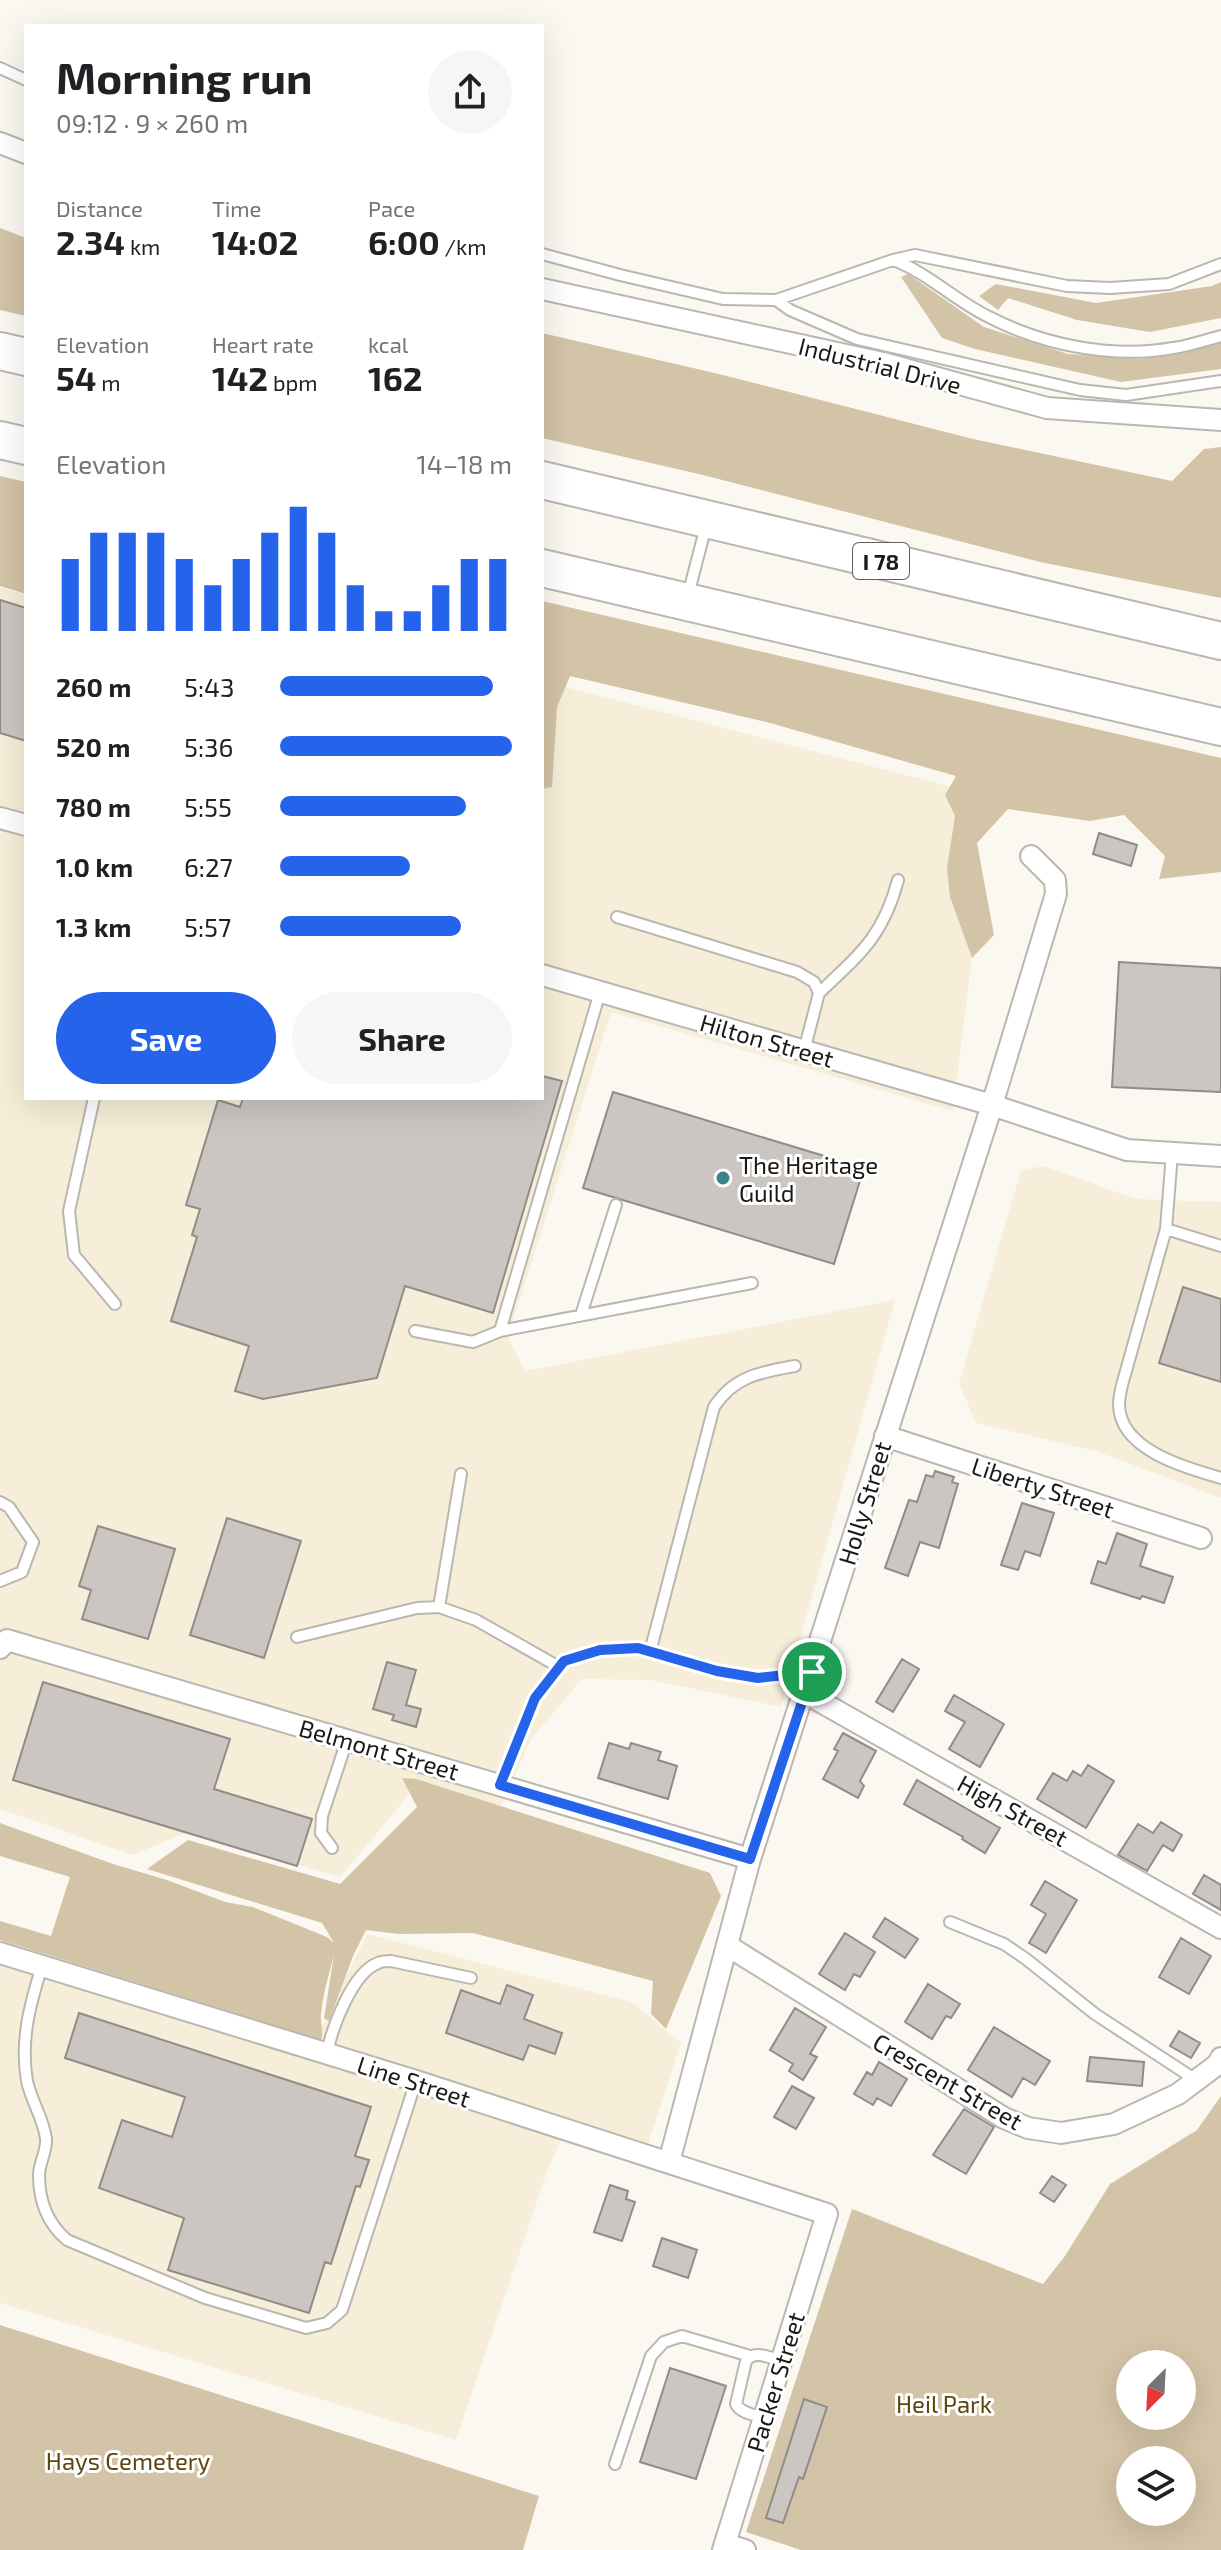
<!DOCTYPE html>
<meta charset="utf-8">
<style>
body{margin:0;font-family:"Exo 2",sans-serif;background:#f6f6f6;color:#202124;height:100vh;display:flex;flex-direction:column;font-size:30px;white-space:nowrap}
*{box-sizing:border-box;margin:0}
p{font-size:26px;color:#757577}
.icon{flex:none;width:44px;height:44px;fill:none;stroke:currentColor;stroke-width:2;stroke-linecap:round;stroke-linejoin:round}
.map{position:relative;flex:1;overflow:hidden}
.sheet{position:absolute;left:24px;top:24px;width:520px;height:1076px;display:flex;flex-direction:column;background:#fff;border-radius:0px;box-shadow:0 8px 32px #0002}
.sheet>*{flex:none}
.needle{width:52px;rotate:204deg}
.fabs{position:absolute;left:1116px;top:2350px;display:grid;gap:16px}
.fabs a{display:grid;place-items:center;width:80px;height:80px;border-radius:50%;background:#fff;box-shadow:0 8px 32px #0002;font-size:40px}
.pin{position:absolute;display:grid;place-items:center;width:68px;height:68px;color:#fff;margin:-34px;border:4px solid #fff;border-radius:50%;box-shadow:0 2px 8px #0007}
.round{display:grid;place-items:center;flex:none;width:84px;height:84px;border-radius:42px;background:#f6f6f6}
.headline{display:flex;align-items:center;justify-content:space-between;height:136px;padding:0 32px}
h1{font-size:44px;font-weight:700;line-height:60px}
.metrics{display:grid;grid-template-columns:repeat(3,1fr);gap:12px;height:136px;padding:8px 32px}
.metrics div{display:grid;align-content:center}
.metrics b{font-size:34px;font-weight:700}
.metrics small{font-size:22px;font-weight:400}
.metrics p{font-size:22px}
.chart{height:224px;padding:16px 32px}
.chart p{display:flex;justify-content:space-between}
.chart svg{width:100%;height:144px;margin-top:8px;stroke:#2563eb;stroke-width:6}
.cta{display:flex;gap:16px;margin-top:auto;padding:16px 32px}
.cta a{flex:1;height:92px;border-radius:48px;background:#2563eb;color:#fff;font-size:32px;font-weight:700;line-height:92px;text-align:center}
.cta a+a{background:#f6f6f6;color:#202124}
ul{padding:0 32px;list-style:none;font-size:26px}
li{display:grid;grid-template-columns:128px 96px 1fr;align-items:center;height:60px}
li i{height:20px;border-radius:10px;background:#2563eb}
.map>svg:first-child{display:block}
.industrial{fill:#f6eed8}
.green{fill:#d3c3a7;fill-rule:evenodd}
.building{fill:#cbc6c1;stroke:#918c88;stroke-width:2}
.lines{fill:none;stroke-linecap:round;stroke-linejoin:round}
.lane-casing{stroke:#bab7b1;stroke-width:14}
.street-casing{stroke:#bab7b1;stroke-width:24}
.highway-casing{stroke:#bab7b1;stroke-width:40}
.lane{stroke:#fff;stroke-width:10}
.street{stroke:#fff;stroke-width:20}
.highway{stroke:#fff;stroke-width:36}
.route-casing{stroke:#fff;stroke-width:16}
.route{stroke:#2563eb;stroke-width:10}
.poi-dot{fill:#3b838a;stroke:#fff;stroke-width:3}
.labels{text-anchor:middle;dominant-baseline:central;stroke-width:6;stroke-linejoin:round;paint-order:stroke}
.shield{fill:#fff;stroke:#5f5e5d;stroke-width:2}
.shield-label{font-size:22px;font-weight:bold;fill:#1a1917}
.street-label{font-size:24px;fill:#1a1917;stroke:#fff}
.poi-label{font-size:24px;fill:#1a1917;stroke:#fff;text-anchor:start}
.park-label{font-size:24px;fill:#5d450d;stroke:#fff}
</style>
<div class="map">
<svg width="1221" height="2550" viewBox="0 0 1221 2550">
<rect width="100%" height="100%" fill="#fbf8f1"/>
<path class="industrial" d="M0 587 26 595V1098H542V681L987 796 950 897 972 958 953 1111 611 1012 508 1337 525 1371 895 1300 781 1707 651 1680 582 1679 531 1739 502 1805 412 1791 340 1877 187 1832 133 1855 0 1809Z
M1044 1166 1136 1199 1221 1202V1498L1096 1451 976 1423 959 1383 1021 1170Z
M367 1934 632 2002 681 2043 647 2147 569 2122 548 2169 456 2440 0 2303V1958L315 2040Z"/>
<path class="green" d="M0 228 26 238V316L0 310Z
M908 274 984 327 1068 354 1141 359 1221 341V369L1121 382 975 349 942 338 901 277Z
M1221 282V318L1150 332 1077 320 1008 298 998 310 979 296 996 284 1096 303 1212 286Z
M542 333 723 375 973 439 1172 481 1204 449 1221 447V598L1040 562 703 475 542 438Z
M0 476 26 482V594L0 586Z
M542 601 1221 758V872L1159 879 1165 856 1124 815 1090 821 1008 809 977 843 994 935 972 958 950 897 947 868 955 816 945 795 956 776 770 723 570 676 557 707 552 787 542 789Z
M402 1778 416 1779 710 1873 721 1896 666 2029 651 2014 653 1981 473 1933 399 1934 366 1930 353 1956 329 2021 324 2018 334 1955C329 1974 323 1994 321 2014 320 2024 324 2030 321 2040L0 1940V1921L51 1936 70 1877 0 1856V1823L113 1864 167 1880 225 1902 253 1907 327 1937 334 1943 322 1923 147 1869 188 1840 340 1884 417 1807Z
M1221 2096V2550H801L746 2532 852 2209 1043 2284 1065 2256 1110 2184 1197 2130ZM1130 2364H1182V2416H1130ZM1130 2460H1182V2512H1130Z
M0 2325 539 2496 523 2550H0Z"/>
<path class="building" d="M0 600 26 608V741L0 733Z
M1099 833 1137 845 1131 866 1093 854Z
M1119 962 1221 968V1092L1112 1087Z
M542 1076 562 1081 493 1313 405 1286 377 1378 263 1399 235 1391 249 1346 171 1321 197 1237 192 1235 200 1209 186 1205 218 1100 240 1107 243 1098H542Z
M613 1092 864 1168 834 1264 583 1188Z
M1183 1287 1221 1299V1382L1159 1363Z
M935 1471 954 1477 952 1482 958 1484 939 1548 920 1542 908 1576 885 1568 909 1500 917 1502 926 1475 933 1477Z
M1022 1503 1054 1513 1040 1556 1025 1551 1018 1570 1001 1565Z
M227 1518 301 1541 264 1658 190 1635Z
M98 1526 175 1549 148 1639 82 1619 91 1590 79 1586Z
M1117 1533 1147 1544 1140 1566 1173 1577 1164 1603 1142 1596 1140 1599 1091 1583 1098 1561 1106 1564Z
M902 1659 919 1669 893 1712 876 1702Z
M387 1662 416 1670 406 1705 421 1709 416 1727 392 1720 394 1715 373 1709Z
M43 1682 230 1739 214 1789 312 1819 297 1866 13 1780Z
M954 1695 1004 1724 980 1767 949 1749 965 1722 945 1711Z
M843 1733 876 1751 860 1781 864 1786 858 1798 823 1779 838 1751 834 1749Z
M609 1743 629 1749 631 1743 661 1752 658 1760 677 1766 668 1799 598 1778Z
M1088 1765 1114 1781 1086 1828 1037 1799 1053 1773 1067 1781 1073 1771 1081 1776Z
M917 1780 1000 1828 985 1853 962 1839 963 1837 904 1804Z
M1161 1822 1182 1835 1173 1851 1163 1845 1147 1871 1118 1855 1138 1824 1153 1833Z
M1204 1875 1221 1885V1910L1193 1894Z
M1045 1881 1077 1900 1046 1953 1029 1943 1046 1914 1031 1905Z
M885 1918 918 1939 905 1958 873 1937Z
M845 1933 875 1952 860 1977 854 1974 845 1990 819 1974Z
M1181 1938 1211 1956 1189 1994 1159 1977Z
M928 1984 960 2004 951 2018 946 2016 932 2039 905 2022Z
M507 1985 533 1995 524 2019 562 2033 555 2054 529 2045 523 2060 446 2033 461 1990 500 2004Z
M795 2008 826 2027 810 2054 817 2057 803 2080 789 2071 793 2064 770 2050Z
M79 2013 371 2107 355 2156 369 2160 360 2187 356 2186 331 2264 325 2262 309 2313 168 2270 184 2218 99 2188 122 2120 172 2137 185 2097 65 2058Z
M994 2027 1050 2061 1035 2085 1023 2078 1012 2097 968 2070Z
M1179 2031 1200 2043 1191 2058 1170 2046Z
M1090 2057 1144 2062 1142 2086 1087 2081Z
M879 2062 907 2079 891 2106 877 2098 873 2105 854 2094 867 2072 872 2075Z
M792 2086 814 2098 796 2129 774 2117Z
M964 2109 994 2127 966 2174 933 2155Z
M1052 2176 1066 2185 1054 2202 1040 2193Z
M610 2185 628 2191 626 2199 635 2202 622 2241 594 2232Z
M662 2238 697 2250 688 2278 653 2266Z
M670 2368 726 2386 696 2479 640 2462Z
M804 2399 827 2407 803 2479 799 2477 783 2523 766 2518Z"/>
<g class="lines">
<g class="lane-casing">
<path id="lane" d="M0 68 26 80
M542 254 620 275 723 299 776 300 893 260 915 255 1067 286 1110 288 1169 284 1221 264
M894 260C929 274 956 301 989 317 1043 345 1113 359 1173 348 1189 346 1205 340 1221 336
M776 300 790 310 857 339 1080 390 1126 395 1221 381
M688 595 706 526
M617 917 797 972 814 982 819 993 804 1051
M600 992 500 1331 752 1283
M819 993C859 955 883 937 898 880
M94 1098 69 1211 74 1255 115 1304
M1172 1153 1166 1229 1221 1246
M1166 1229 1122 1385C1121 1390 1119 1398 1119 1404 1119 1450 1186 1468 1221 1478
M581 1315 616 1205
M415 1331 473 1342 500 1331
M0 1502 9 1507 33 1542 22 1572 0 1581
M439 1607 461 1474
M297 1637 417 1608 439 1607 476 1620 559 1667
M650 1652 714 1407C734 1376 761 1372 795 1366
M500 1785 535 1698 564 1661 600 1650 638 1648 717 1671 758 1678 811 1672
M332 1848 321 1833 322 1816 347 1740
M950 1922 1004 1944 1026 1959 1095 2014 1196 2080
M42 1966C30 2004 20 2041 27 2081 31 2101 44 2119 46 2139 47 2151 39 2163 39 2175 39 2201 48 2224 67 2240L205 2298 306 2328 327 2323 342 2310 416 2081
M327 2053C332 2028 352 1973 378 1963 382 1961 387 1961 391 1961L471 1978
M764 2418C755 2415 740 2413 736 2404L746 2361C754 2349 770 2358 782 2361
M615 2464 651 2356 664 2342 682 2336 750 2356"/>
</g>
<g class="street-casing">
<path id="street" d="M0 143 26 153
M542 289 883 363 1047 408 1221 420
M0 818 26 825
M542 975 992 1105 1127 1150 1221 1156
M885 1436 1201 1538
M0 1648 7 1640 750 1859
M805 1693 1221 1928
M728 1946 1004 2118 1028 2128 1061 2133 1114 2124 1178 2094 1218 2064 1221 2058
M0 1953 416 2081 827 2214 723 2550
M669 2162 750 1859 992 1105 1056 894 1055 880 1031 856
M725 2544 745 2550"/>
</g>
<g class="highway-casing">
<path id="highway" d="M0 351 26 357
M0 440 26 446
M542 480 1221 641
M542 568 1221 727"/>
</g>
<use href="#lane" class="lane"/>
<use href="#street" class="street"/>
<use href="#highway" class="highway"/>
</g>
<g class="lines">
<g class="route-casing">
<path id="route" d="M638 1648 717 1671 758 1678 812 1672 750 1859 500 1785 535 1698 564 1661 600 1650Z"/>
</g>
<use href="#route" class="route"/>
</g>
<circle class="poi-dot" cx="723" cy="1178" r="8"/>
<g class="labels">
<rect class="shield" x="853" y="543" width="56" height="36" rx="6"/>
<g class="shield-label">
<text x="881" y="561">I 78</text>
</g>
<g class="street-label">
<text transform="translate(880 365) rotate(14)">Industrial Drive</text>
<text transform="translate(767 1040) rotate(16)">Hilton Street</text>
<text transform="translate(1043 1487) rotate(18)">Liberty Street</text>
<text transform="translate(864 1503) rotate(-73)">Holly Street</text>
<text transform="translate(379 1749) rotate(16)">Belmont Street</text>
<text transform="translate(1013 1810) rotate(29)">High Street</text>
<text transform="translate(414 2081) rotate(18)">Line Street</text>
<text transform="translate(948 2081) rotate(30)">Crescent Street</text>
<text transform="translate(775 2382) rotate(-73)">Packer Street</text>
</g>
<g class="poi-label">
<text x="739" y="1164">The Heritage<tspan x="739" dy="28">Guild</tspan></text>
</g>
<g class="park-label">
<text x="944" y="2403">Heil Park</text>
<text x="128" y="2460">Hays Cemetery</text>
</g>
</g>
</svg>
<div class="fabs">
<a><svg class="needle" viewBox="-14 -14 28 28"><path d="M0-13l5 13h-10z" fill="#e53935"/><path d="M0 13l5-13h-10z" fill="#757577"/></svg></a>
<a><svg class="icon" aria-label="layers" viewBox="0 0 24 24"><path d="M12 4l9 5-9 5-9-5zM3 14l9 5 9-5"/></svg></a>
</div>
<div class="pin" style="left:812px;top:1672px;background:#1e9e55"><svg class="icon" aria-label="arrive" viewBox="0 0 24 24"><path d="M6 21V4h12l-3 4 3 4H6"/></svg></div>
<section class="sheet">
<div class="headline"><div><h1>Morning run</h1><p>09:12 · 9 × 260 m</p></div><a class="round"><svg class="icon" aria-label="share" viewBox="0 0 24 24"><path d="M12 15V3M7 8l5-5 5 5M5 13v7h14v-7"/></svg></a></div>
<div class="metrics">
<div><p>Distance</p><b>2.34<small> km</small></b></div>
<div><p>Time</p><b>14:02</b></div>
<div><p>Pace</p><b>6:00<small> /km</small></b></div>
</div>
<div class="metrics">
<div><p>Elevation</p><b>54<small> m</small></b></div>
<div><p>Heart rate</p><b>142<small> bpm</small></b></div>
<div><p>kcal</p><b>162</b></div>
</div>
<div class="chart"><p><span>Elevation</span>14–18 m</p>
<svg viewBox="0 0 160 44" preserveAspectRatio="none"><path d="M5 44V22M15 44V14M25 44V14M35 44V14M45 44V22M55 44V30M65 44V22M75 44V14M85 44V6M95 44V14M105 44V30M115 44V38M125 44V38M135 44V30M145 44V22M155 44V22"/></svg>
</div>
<ul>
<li><b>260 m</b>5:43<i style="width:92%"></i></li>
<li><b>520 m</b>5:36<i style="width:100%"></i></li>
<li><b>780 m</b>5:55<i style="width:80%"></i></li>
<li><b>1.0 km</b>6:27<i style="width:56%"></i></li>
<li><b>1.3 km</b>5:57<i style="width:78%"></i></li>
</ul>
<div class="cta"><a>Save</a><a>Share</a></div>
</section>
</div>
